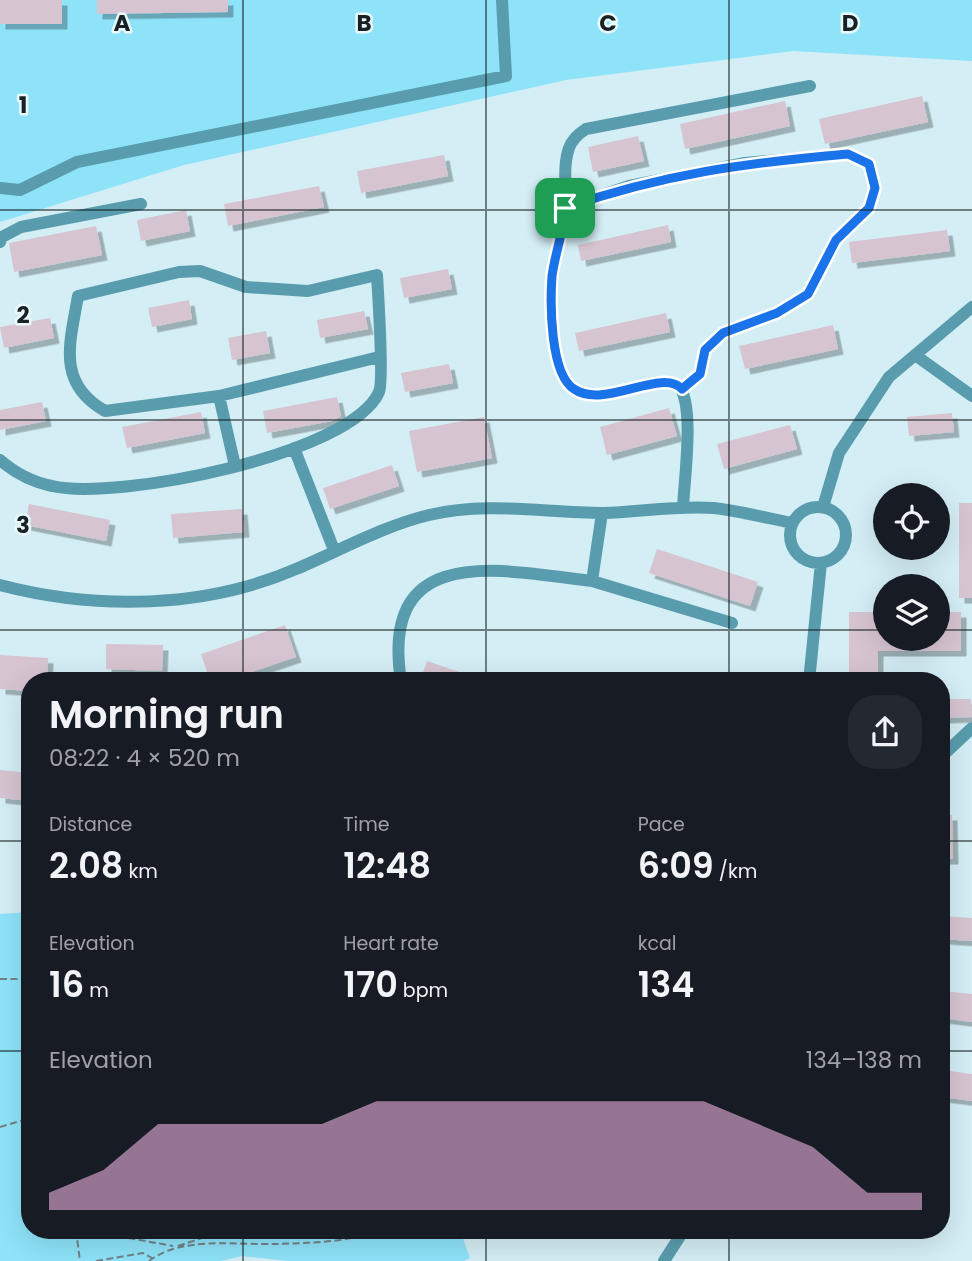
<!DOCTYPE html>
<meta charset="utf-8">
<style>
body{margin:0;font-family:Poppins,sans-serif;background:#242831;color:#f1f3f6;height:100vh;display:flex;flex-direction:column;font-size:26px;white-space:nowrap}
*{box-sizing:border-box;margin:0}
p{font-size:23px;color:#9ea1a6}
.icon{flex:none;width:38px;height:38px;fill:none;stroke:currentColor;stroke-width:2;stroke-linecap:round;stroke-linejoin:round}
.map{position:relative;flex:1;overflow:hidden}
.panel{position:absolute;left:21px;top:672px;width:929px;height:567px;display:flex;flex-direction:column;background:#171b24;border-radius:28px;box-shadow:0 7px 28px #0002}
.panel>*{flex:none}
.controls{position:absolute;left:873px;top:483px;display:grid;gap:14px}
.controls a{display:grid;place-items:center;width:77px;height:77px;border-radius:50%;background:#171b24;box-shadow:0 7px 28px #0002;font-size:35px}
.pin{position:absolute;display:grid;place-items:center;width:60px;height:60px;color:#fff;margin:-30px;border-radius:14px;box-shadow:0 4px 10px #0006}
.round{display:grid;place-items:center;flex:none;width:74px;height:74px;border-radius:28px;background:#242831}
.overview{display:flex;align-items:center;justify-content:space-between;height:119px;padding:0 28px}
h1{font-size:38px;font-weight:600;line-height:52px}
.figures{display:grid;grid-template-columns:repeat(3,1fr);gap:10px;height:119px;padding:7px 28px}
.figures div{display:grid;align-content:center}
.figures b{font-size:35px;font-weight:600}
.figures small{font-size:19px;font-weight:400}
.figures p{font-size:19px}
.chart{height:196px;padding:14px 28px}
.chart p{display:flex;justify-content:space-between}
.chart svg{width:100%;height:126px;margin-top:7px;fill:#cd9ac4;opacity:.7}
.map>svg:first-child{display:block}
.green{fill:#8ee3f9}
.building{fill:#d7c4d1;filter:url(#shadow)}
.lines{fill:none;stroke-linecap:round;stroke-linejoin:round}
.path{stroke:#728388;stroke-width:2;stroke-dasharray:7 3.5;stroke-linecap:butt}
.minor{stroke:#599cad;stroke-width:12}
.route-casing{stroke:#fff;stroke-width:14}
.route{stroke:#1a73e8;stroke-width:9}
.grid{fill:none;stroke:#182224;stroke-width:2;stroke-opacity:0.55}
.grid-label{font-size:23px;text-anchor:middle;font-weight:bold;fill:#182224;stroke:#eaf9fd;stroke-width:5;stroke-linejoin:round;paint-order:stroke}
</style>
<div class="map">
<svg width="972" height="1261" viewBox="0 0 972 1261">
<defs>
<filter id="shadow"><feDropShadow dx="5.5" dy="5.5" stdDeviation="0" flood-color="#0004"/></filter>
</defs>
<rect width="100%" height="100%" fill="#d4eef5"/>
<path class="green" d="M0 0H972V61L793 51 566 80 184 165 0 222Z
M30 912V1230H460L470 1258 464 1261H288L242 1256 221 1261H0V914Z"/>
<path class="building" d="M0 0H62V24H0Z
M97 0H228V12L97 14Z
M922 96 928 122 825 144 819 119Z
M785 101 790 126 685 149 680 124Z
M638 136 644 161 593 172 588 147Z
M444 155 448 176 361 193 357 171Z
M319 186 324 207 228 226 224 204Z
M186 210 190 231 141 241 137 220Z
M668 225 671 242 581 261 578 245Z
M96 226 102 255 14 272 9 243Z
M947 230 950 251 852 263 849 242Z
M448 269 452 289 404 298 400 278Z
M189 300 192 319 152 327 148 308Z
M364 311 368 329 320 338 317 320Z
M666 313 670 332 579 351 575 333Z
M50 318 54 338 4 348 0 327Z
M833 325 838 349 745 369 739 346Z
M266 331 270 353 232 360 228 338Z
M449 364 453 383 405 392 401 373Z
M337 397 341 416 332 421 267 433 263 411Z
M42 402 46 421 0 430V410Z
M669 408 677 436 607 455 600 427Z
M201 412 205 433 127 448 122 427Z
M952 413 954 432 909 436 907 417Z
M484 417 492 458 417 472 409 431Z
M790 425 797 449 724 469 717 444Z
M392 465 399 486 330 509 323 488Z
M959 503H972V598H959Z
M29 504 110 520 106 541 25 525Z
M242 509 244 532 173 538 171 514Z
M657 549 758 582 750 606 649 573Z
M849 612H886V639H938V612H961V651H878V681H849Z
M285 625 296 657 225 681H210L201 654Z
M106 644 163 645 162 671 106 669Z
M0 655 48 658 47 681H30V691L0 689Z
M427 661 480 679 479 681H420Z
M942 699H971L972 717 942 718Z
M0 770 30 773V801L0 798Z
M942 815H952L953 859H942Z
M942 916 972 918V941L942 939Z
M942 991 972 994V1022L942 1018Z
M942 1070 972 1074V1101L942 1097Z"/>
<g class="lines">
<path class="path" d="M0 979H30
M0 1127 30 1118
M76 1230 80 1261
M109 1230 123 1237 173 1246
M178 1246 226 1230
M96 1261 143 1253 152 1258
M149 1261C182 1236 236 1245 276 1244 312 1243 349 1242 383 1230"/>
<path class="minor" d="M0 188 20 190 77 162 506 76 502 0
M565 208 629 186 745 163 848 154 869 164 875 188 869 208 836 240 808 294 777 313 723 333 705 350 700 374 682 389
M0 242 2 237 21 227 141 204
M915 355 972 396
M219 396 235 466
M294 448 334 550
M0 460C15 473 32 482 52 486 116 501 351 455 379 392 384 382 378 293 377 275L308 291 246 287 200 271 179 272 78 296C70 343 56 383 105 411L219 396 379 357
M823 507 839 453 889 377 972 307
M790 535a28 28 0 1 1 56 0a28 28 0 1 1-56 0Z
M683 508C684 480 695 406 679 386 649 369 604 413 571 387 551 371 550 300 553 275 555 257 561 240 564 223 569 199 561 171 569 148 572 140 578 134 586 129L810 86
M592 581 732 623
M0 585C96 610 204 609 296 569 339 551 383 526 429 515 488 501 544 513 603 513 640 512 677 505 714 508 740 511 767 518 792 523
M401 681C379 541 501 570 592 581L602 513
M809 681 821 563
M942 756 972 728
M664 1261 684 1230"/>
</g>
<g class="lines">
<g class="route-casing">
<path id="route" d="M848 154 869 164 875 188 869 208 836 240 808 294 777 313 723 333 705 350 700 374 682 389C662 367 604 410 574 389 550 374 550 303 552 276 555 253 564 231 565 208 662 174 746 163 848 154Z"/>
</g>
<use href="#route" class="route"/>
</g>
<path class="grid" d="M243 0V681M486 0V681M729 0V681M0 210H972M0 420H972M0 630H886M938 630H972M0 841H30M942 841H972M0 1051H30M942 1051H972M243 1230V1261M486 1230V1261M729 1230V1261"/>
<g class="grid-label">
<text x="122" y="31">A</text>
<text x="364" y="31">B</text>
<text x="608" y="31">C</text>
<text x="850" y="31">D</text>
<text x="23" y="113">1</text>
<text x="23" y="323">2</text>
<text x="23" y="533">3</text>
</g>
</svg>
<div class="controls">
<a><svg class="icon" aria-label="locate" viewBox="0 0 24 24"><circle cx="12" cy="12" r="6"/><path d="M12 2v4M12 18v4M2 12h4M18 12h4"/></svg></a>
<a><svg class="icon" aria-label="layers" viewBox="0 0 24 24"><path d="M12 4l9 5-9 5-9-5zM3 14l9 5 9-5"/></svg></a>
</div>
<div class="pin" style="left:565px;top:208px;background:#1e9e55"><svg class="icon" aria-label="arrive" viewBox="0 0 24 24"><path d="M6 21V4h12l-3 4 3 4H6"/></svg></div>
<section class="panel">
<div class="overview"><div><h1>Morning run</h1><p>08:22 · 4 × 520 m</p></div><a class="round"><svg class="icon" aria-label="share" viewBox="0 0 24 24"><path d="M12 15V3M7 8l5-5 5 5M5 13v7h14v-7"/></svg></a></div>
<div class="figures">
<div><p>Distance</p><b>2.08<small> km</small></b></div>
<div><p>Time</p><b>12:48</b></div>
<div><p>Pace</p><b>6:09<small> /km</small></b></div>
</div>
<div class="figures">
<div><p>Elevation</p><b>16<small> m</small></b></div>
<div><p>Heart rate</p><b>170<small> bpm</small></b></div>
<div><p>kcal</p><b>134</b></div>
</div>
<div class="chart"><p><span>Elevation</span>134–138 m</p>
<svg viewBox="0 0 160 44" preserveAspectRatio="none"><path d="M0 44V38L10 30L20 14L30 14L40 14L50 14L60 6L70 6L80 6L90 6L100 6L110 6L120 6L130 14L140 22L150 38L160 38V44z"/></svg>
</div>
</section>
</div>
